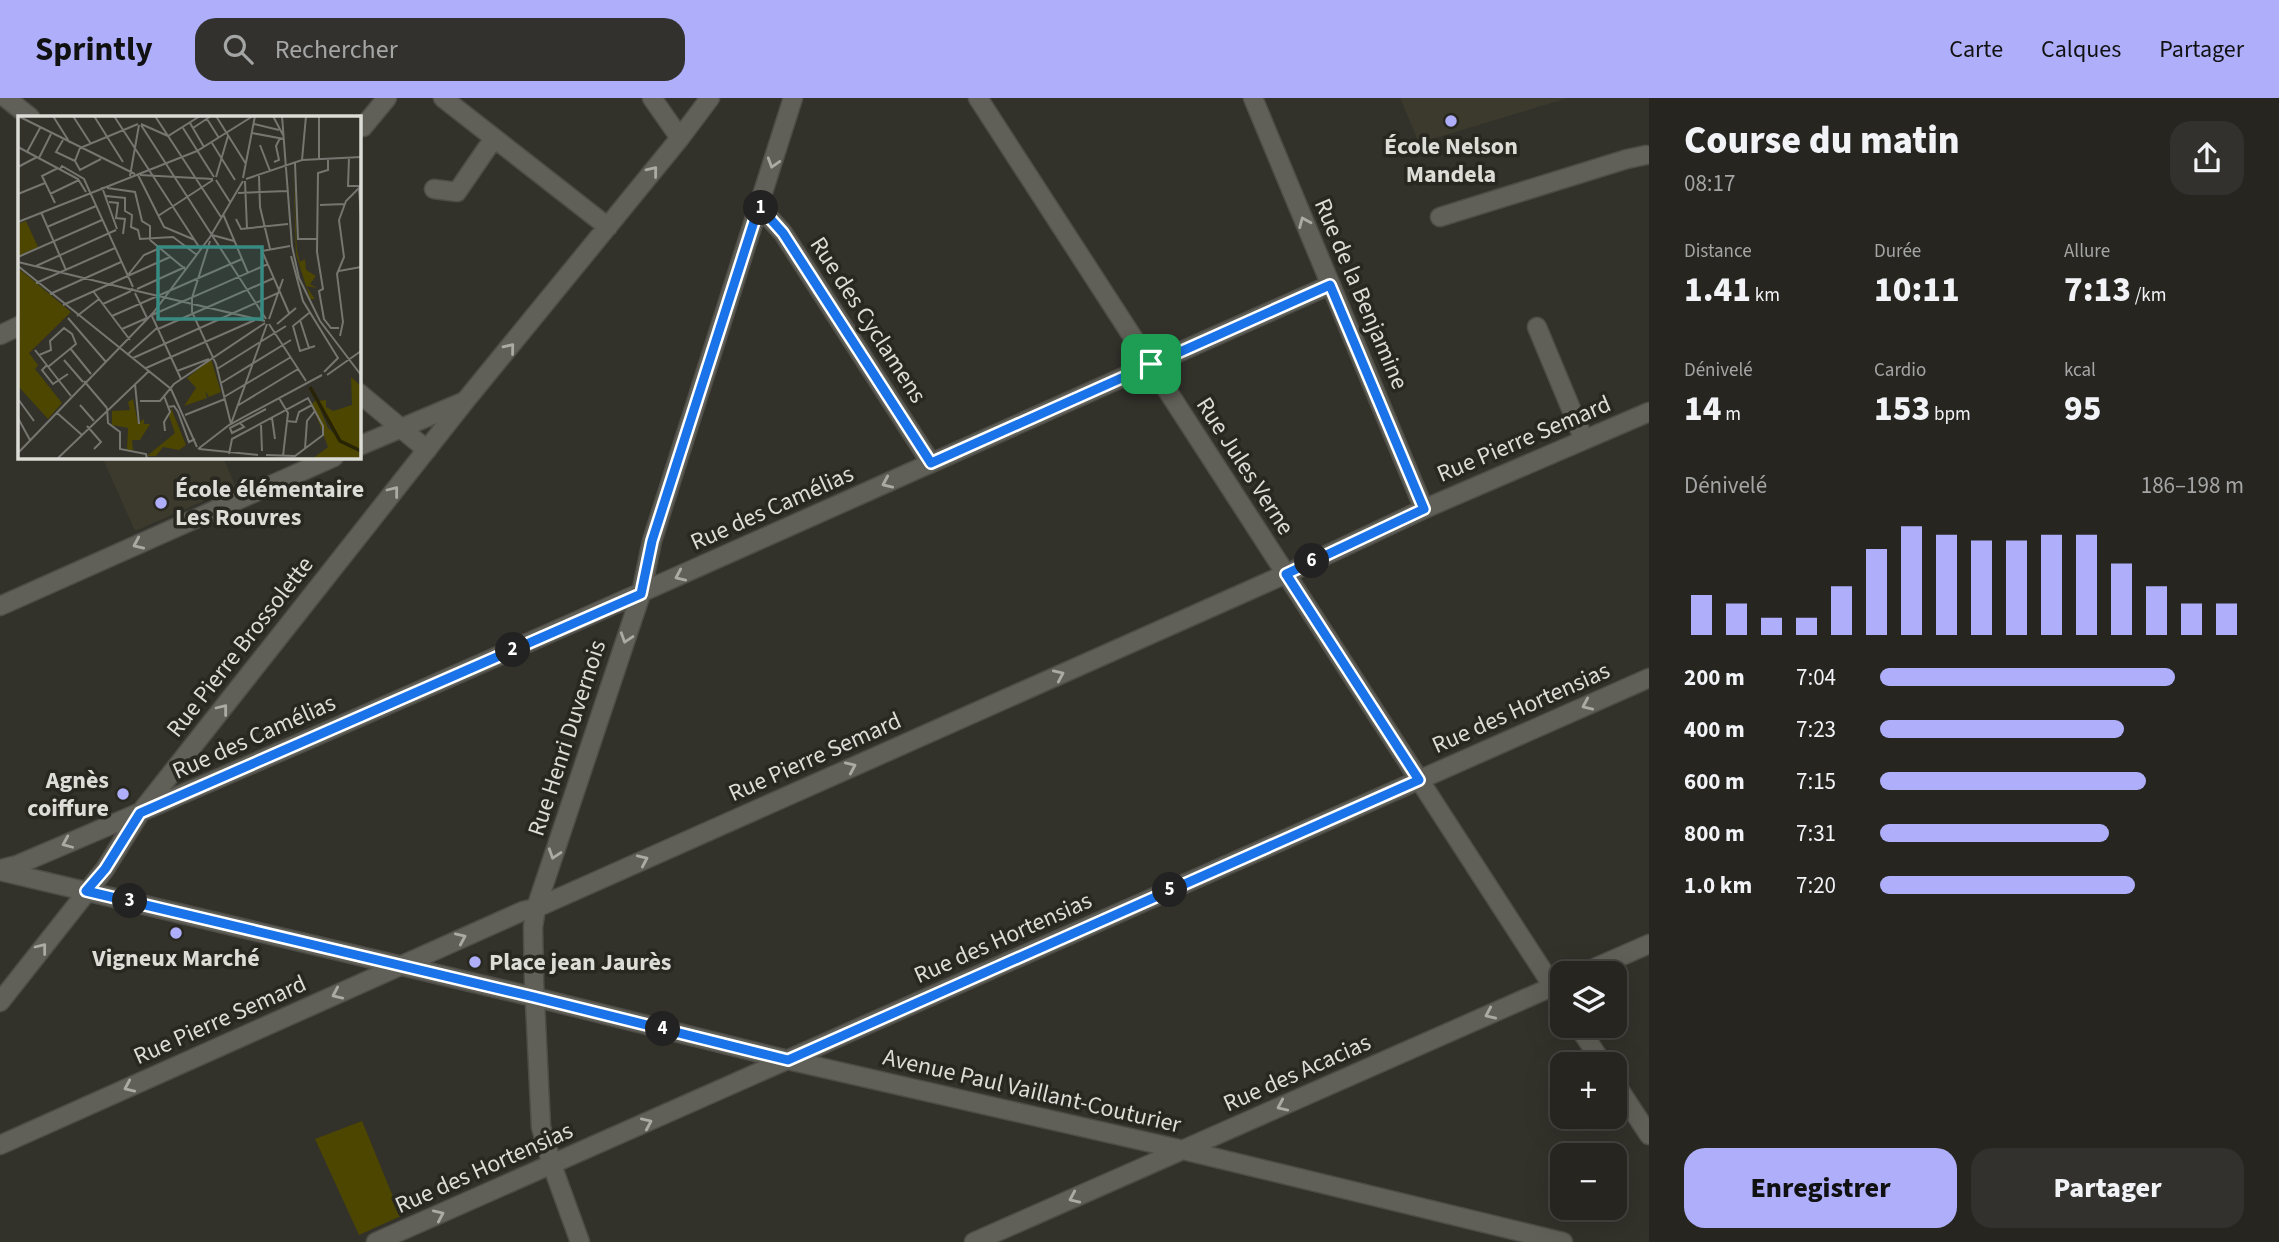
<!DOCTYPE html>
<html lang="fr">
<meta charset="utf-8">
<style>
body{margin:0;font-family:"Source Sans 3",sans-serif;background:#32312d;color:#f1f3f6;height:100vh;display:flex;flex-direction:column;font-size:26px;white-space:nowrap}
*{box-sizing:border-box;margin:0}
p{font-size:23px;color:#a4a5a5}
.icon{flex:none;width:38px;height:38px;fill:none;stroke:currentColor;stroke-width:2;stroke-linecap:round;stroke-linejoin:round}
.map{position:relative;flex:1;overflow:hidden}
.details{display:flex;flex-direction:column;background:#262520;width:630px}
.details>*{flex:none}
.tools{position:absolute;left:1550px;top:863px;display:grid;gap:14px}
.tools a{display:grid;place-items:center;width:77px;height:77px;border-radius:14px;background:#262520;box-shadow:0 7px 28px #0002,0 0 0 2px #42423e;font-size:35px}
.pin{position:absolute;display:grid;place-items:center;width:60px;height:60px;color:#fff;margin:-30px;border-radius:14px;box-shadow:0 4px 10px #0006}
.km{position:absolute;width:35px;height:35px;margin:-18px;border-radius:50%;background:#222;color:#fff;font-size:19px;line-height:35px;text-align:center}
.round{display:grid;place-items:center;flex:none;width:74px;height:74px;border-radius:21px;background:#32312d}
.overview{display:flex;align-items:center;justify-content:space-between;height:119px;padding:0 35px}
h1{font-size:38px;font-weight:800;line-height:52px}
.stats{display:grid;grid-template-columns:repeat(3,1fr);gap:10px;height:119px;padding:7px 35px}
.stats div{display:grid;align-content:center}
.stats b{font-size:35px;font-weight:800}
.stats small{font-size:19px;font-weight:400}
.stats p{font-size:19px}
.chart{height:196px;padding:14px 35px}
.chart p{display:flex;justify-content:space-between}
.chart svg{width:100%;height:126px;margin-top:7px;stroke:#aeaefb;stroke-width:6}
.primary-button{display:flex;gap:14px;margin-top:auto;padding:14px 35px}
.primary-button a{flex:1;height:80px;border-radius:21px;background:#aeaefb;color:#111;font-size:28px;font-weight:800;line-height:80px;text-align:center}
.primary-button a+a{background:#32312d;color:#f1f3f6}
ul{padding:0 35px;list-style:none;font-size:23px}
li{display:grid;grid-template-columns:112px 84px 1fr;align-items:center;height:52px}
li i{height:18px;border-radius:9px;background:#aeaefb}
header{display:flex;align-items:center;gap:42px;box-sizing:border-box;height:98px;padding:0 35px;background:#aeaefb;color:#111}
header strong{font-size:33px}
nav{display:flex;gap:38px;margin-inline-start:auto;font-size:24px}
.search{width:490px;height:63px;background:#32312d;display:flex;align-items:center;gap:18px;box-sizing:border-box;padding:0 24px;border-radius:21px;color:#a4a5a5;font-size:26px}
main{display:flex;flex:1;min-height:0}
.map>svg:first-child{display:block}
.built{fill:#3b3a2c}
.green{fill:#4d4600}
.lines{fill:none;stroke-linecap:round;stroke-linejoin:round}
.minor-casing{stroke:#4d4c46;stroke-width:21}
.minor{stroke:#616058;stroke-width:18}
.oneway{stroke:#ababa5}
.route-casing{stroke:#fff;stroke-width:14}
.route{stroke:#1a73e8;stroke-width:9}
.poi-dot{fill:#aeaefb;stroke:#282821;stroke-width:2.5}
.labels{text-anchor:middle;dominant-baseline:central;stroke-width:7;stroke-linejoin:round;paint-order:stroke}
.poi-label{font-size:24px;font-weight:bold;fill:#ddddd8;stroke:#282821}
.street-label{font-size:24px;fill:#ddddd8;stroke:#282821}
.inset-river{fill:none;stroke:#272304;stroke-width:3.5}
.inset-road{fill:none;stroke:#767670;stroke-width:2}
.view{fill:#388b83;fill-opacity:0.15;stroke:#388b83;stroke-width:3.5}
.inset-edge{fill:none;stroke:#ddddd8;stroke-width:3.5}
</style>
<header>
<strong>Sprintly</strong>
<div class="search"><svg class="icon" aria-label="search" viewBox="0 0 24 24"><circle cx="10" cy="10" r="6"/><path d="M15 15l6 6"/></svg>Rechercher</div>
<nav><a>Carte</a><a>Calques</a><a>Partager</a></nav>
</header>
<main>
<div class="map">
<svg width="1649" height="1144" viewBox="0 0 1649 1144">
<rect width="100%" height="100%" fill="#32312a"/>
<path class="built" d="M1400 0H1568L1419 45Z
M102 359H223L236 389 135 433Z"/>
<path class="green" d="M362 1023 401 1118 359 1137 315 1041Z"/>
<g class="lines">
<g class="minor-casing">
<path id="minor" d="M6 0 30 19
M443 0 608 129
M652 0 680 40
M978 0 1563 904
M1253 0 1424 411
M359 29H363L387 0
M434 91 457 94 494 40
M759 108 783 135 931 365
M1440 119 1627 61 1646 57
M1537 229 1584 342
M0 237 19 228
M359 295 427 352
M359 348 463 304
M0 508 334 359
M1 771 17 767C457 580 893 381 1330 187
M0 773 534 899 788 962 1183 1052 1563 1144
M1583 875 1649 846
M0 904 105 771 140 715 466 302 680 40 710 0
M1578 928 1603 966
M1615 985 1649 1037
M0 1047 523 813 536 810 1286 476 1424 411 1649 314
M376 1144 1649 580
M580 1144 552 1067 541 1029 534 883 533 829 536 810 641 496 652 443 793 0
M974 1144 1563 884"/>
</g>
<use href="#minor" class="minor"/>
</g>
<defs><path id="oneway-chevron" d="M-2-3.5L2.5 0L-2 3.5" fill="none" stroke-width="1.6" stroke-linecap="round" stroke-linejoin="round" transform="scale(1.75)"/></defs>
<g class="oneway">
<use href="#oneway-chevron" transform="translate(773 65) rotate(107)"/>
<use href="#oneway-chevron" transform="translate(653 73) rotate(-51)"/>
<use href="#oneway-chevron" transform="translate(1304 124) rotate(-113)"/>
<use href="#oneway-chevron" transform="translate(510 250) rotate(-51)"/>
<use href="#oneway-chevron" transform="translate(887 385) rotate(156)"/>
<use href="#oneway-chevron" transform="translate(394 393) rotate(-52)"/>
<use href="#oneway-chevron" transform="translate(138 446) rotate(156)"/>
<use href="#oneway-chevron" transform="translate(680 478) rotate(156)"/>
<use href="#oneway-chevron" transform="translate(626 540) rotate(108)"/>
<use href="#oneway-chevron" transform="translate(1059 577) rotate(-24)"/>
<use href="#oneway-chevron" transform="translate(1587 607) rotate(156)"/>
<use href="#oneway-chevron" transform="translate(223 611) rotate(-52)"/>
<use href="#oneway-chevron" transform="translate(851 669) rotate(-24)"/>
<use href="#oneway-chevron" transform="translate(67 745) rotate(157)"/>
<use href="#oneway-chevron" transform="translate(554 756) rotate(108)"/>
<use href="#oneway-chevron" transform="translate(643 762) rotate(-24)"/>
<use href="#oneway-chevron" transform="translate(461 840) rotate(-24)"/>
<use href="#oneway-chevron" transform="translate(42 850) rotate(-52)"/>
<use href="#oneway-chevron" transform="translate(337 896) rotate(156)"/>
<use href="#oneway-chevron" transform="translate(1490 916) rotate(156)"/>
<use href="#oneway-chevron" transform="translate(129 989) rotate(156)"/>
<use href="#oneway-chevron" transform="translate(1282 1008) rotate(156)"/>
<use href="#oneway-chevron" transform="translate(647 1025) rotate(-24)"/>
<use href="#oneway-chevron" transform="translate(1074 1100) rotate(156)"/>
<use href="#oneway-chevron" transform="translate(439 1117) rotate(-24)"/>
</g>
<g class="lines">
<g class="route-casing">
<path id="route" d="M759 108 783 135 931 365 1330 187 1424 411 1286 476 1419 682 788 962 534 899 86 793 105 771 140 715 641 496 652 443Z"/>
</g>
<use href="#route" class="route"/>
</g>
<g class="poi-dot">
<circle cx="1451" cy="23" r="7"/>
<circle cx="161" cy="405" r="7"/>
<circle cx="123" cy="696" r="7"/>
<circle cx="176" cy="835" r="7"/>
<circle cx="475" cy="864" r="7"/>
</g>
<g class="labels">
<g class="poi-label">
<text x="1451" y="48">École Nelson<tspan x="1451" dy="28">Mandela</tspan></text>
<text x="175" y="391" text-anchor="start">École élémentaire<tspan x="175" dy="28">Les Rouvres</tspan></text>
<text x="109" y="682" text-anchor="end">Agnès<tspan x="109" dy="28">coiffure</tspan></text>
<text x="176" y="860">Vigneux Marché</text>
<text x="489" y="864" text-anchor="start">Place jean Jaurès</text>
</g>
<g class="street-label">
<text transform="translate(1361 196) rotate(67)">Rue de la Benjamine</text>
<text transform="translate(868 222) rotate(57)">Rue des Cyclamens</text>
<text transform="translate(1524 341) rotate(-23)">Rue Pierre Semard</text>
<text transform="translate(1245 368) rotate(57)">Rue Jules Verne</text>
<text transform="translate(772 410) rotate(-24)">Rue des Camélias</text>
<text transform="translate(240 549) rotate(-52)">Rue Pierre Brossolette</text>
<text transform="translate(1521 610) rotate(-24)">Rue des Hortensias</text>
<text transform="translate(254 639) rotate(-24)">Rue des Camélias</text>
<text transform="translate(567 640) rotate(-72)">Rue Henri Duvernois</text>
<text transform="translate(815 659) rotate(-24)">Rue Pierre Semard</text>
<text transform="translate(1003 840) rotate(-24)">Rue des Hortensias</text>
<text transform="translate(220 922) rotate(-24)">Rue Pierre Semard</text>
<text transform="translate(1297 975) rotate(-24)">Rue des Acacias</text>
<text transform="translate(1032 993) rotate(13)">Avenue Paul Vaillant-Couturier</text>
<text transform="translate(484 1070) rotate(-24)">Rue des Hortensias</text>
</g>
</g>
<g transform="translate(18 18)">
<rect width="343" height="343" fill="#32312a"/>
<path d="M275 48 279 135 282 146 287 143 288 154 298 160 292 168 299 172 288 170 297 183H292L278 138ZM8 105 20 131 0 140V108ZM0 152 53 196 11 237 20 249 17 253 44 287 30 303 0 270ZM193 243 203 276 191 281 187 274 189 282 166 290 178 272 169 262ZM333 261 343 270V343H294L310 331 294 288 298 284 310 312 317 318 301 285 308 284V291L315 295 334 289ZM115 283 120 307 126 303V308H132L122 324H114L115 334H110L104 333H109L110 312 94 309V295L112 294 110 286ZM153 292 168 329 161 334 145 331 138 340H129L157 317 151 300Z" fill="#4d4600"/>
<path class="inset-river" d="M292 271 322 325 343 335"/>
<path class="inset-road" d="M0 0 117 58M35 0 52 27M55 0 73 28M76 0 105 46M96 0 183 134M137 0 203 101M198 0 228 48M255 0 265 19M264 0 274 130 281 162 302 205 343 259M301 0V43M189 3 201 22M172 7 186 31M123 8 150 20 182 0M236 8 261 14M123 9 248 203M165 12 196 61M175 12 193 0M234 17 266 23M45 24 38 36 57 45M194 27 217 64M242 29 252 55M0 31 60 63 68 76M9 36 22 12M21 42 33 18M331 42 330 70H343M83 43 62 54 57 45 62 32 120 8M310 43V54L300 57 299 136 305 173 301 175 306 203 313 212H321M284 44 288 0M256 46 261 44 258 30 262 22M277 47 280 123H300M0 51 19 41M42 53 44 50 66 63 115 171M120 59 146 111 177 124M122 59 195 63M112 60 121 9M241 60 242 91 252 133M198 61 210 20M225 62 237 0M228 63 284 44 343 41M198 64 212 86M227 65 229 113M84 71 99 113M89 72 117 76 124 105 132 110V124M341 72 343 101M220 77 269 75M0 78 27 67M32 78 61 64M88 80 107 82V95L114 99 113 111 120 114 122 123 155 121 179 139M91 86 100 87 98 102M37 87 24 60 40 52M302 89 327 88M23 96 48 154M205 98 230 157M140 100 195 64M97 102 107 103 105 118M218 103 223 113 270 108M0 106 179 35 235 0M29 111 78 90M194 119 216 125M132 124 167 153M192 125 174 182V196L198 248 213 308M273 140 285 185 320 242 306 256M0 141 84 104M0 146 119 175 113 173M0 150 153 273 179 331M18 150 98 114M321 155 343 151M110 159 126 139 142 132M18 167 97 132M119 173 167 151M75 175 112 224M119 175 247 205M117 177 129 202M32 178 103 146M85 188 113 175M45 189 152 141M271 197 244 135 272 130M291 197 275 210 282 235 297 230M133 198 163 263M134 199 250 148M59 200 81 183M94 200 224 143M50 202 88 246M251 203 265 163M282 204 291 232M251 208 288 265M259 208 278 192M104 213 129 202M140 213 256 162M322 220 325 206 319 158 326 141 321 104 328 85 343 70M52 232 73 258M17 234 53 280M21 239 33 234 32 225 46 212 54 218 58 228 30 251M109 239 140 211M115 242 260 177M46 244 65 266M29 249 24 254 35 268 50 258M128 252 237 204M199 253 268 210M159 255 191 243M309 259 343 235M66 265 89 292M203 267 273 224M117 268 121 308M146 280 152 296 146 306 147 315M206 281 273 241M261 282 270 297 265 340M0 283 16 305M122 285H142L156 268 247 207M62 289 76 305M219 290 280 253M150 291 156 290 160 296 171 326 177 323M89 292 90 307 102 316V333L128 338 129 343M38 296 64 319M167 299 207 283M0 302 12 324M254 302 257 323M268 305 278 306 281 296 294 289M222 307 226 311 214 317 212 312 248 293M213 308 249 208M243 309 244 335M69 310 83 326 76 333M180 333 211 309 304 259M181 333 240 339M287 333 289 305 297 295M0 337 135 197 192 121 225 65M211 338 214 323 290 282 305 310V319L277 340 248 339M39 343 131 255"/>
<path class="view" d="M140 131H244V203H140Z"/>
<rect width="343" height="343" class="inset-edge"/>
</g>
</svg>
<div class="tools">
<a><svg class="icon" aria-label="layers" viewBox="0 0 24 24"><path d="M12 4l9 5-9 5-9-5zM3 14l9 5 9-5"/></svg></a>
<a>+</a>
<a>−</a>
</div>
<div class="pin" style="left:1151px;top:266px;background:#1e9e55"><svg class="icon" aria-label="arrive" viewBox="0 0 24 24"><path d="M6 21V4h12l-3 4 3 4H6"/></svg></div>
<b class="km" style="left:761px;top:110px">1</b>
<b class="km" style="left:513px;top:552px">2</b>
<b class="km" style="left:130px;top:803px">3</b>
<b class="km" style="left:663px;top:931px">4</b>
<b class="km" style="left:1170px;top:792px">5</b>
<b class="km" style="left:1312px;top:463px">6</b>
</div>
<section class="details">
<div class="overview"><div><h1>Course du matin</h1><p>08:17</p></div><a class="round"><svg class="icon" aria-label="share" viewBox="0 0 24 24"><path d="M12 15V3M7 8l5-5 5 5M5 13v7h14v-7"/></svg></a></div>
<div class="stats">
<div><p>Distance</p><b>1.41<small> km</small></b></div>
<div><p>Durée</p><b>10:11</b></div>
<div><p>Allure</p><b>7:13<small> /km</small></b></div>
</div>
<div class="stats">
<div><p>Dénivelé</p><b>14<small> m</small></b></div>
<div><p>Cardio</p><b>153<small> bpm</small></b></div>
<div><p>kcal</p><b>95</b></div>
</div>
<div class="chart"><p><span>Dénivelé</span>186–198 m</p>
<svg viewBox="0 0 160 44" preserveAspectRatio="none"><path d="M5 44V30M15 44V33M25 44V38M35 44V38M45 44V27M55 44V14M65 44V6M75 44V9M85 44V11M95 44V11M105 44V9M115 44V9M125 44V19M135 44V27M145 44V33M155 44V33"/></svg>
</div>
<ul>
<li><b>200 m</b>7:04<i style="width:81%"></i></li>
<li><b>400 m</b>7:23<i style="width:67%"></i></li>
<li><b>600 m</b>7:15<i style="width:73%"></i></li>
<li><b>800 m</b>7:31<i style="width:63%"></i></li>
<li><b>1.0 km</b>7:20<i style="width:70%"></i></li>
</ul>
<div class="primary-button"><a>Enregistrer</a><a>Partager</a></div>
</section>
</main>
